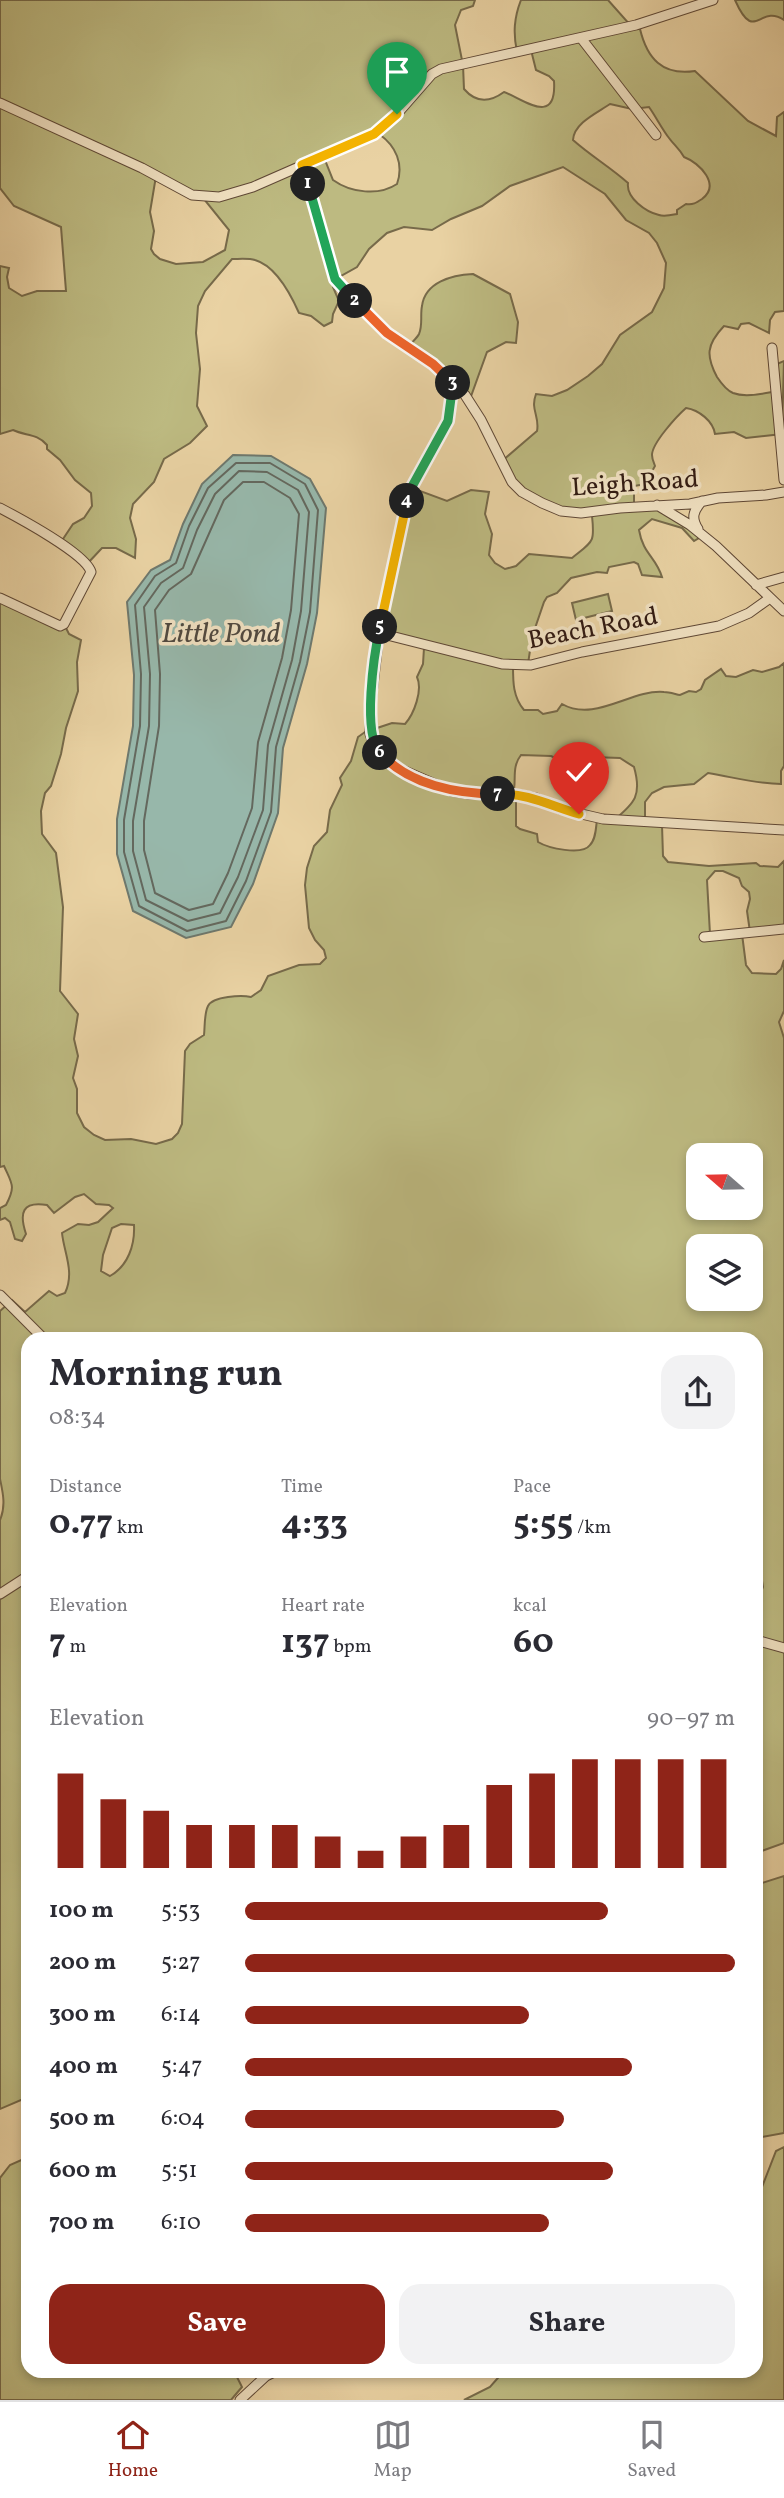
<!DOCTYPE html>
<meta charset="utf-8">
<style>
body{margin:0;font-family:Vollkorn,serif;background:#f2f2f3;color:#2b2b33;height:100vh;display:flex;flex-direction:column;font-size:26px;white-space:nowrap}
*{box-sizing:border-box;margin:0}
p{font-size:23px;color:#7c7c81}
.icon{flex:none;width:38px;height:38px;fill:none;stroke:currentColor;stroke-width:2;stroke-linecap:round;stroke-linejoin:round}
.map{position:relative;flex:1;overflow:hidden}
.details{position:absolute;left:21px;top:1332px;width:742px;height:1046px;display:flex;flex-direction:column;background:#fff;border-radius:21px;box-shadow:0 4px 10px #0003}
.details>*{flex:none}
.needle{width:46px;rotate:290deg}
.tools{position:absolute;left:686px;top:1143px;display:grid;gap:14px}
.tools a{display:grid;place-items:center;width:77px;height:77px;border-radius:14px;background:#fff;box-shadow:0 4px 10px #0003;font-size:35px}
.pin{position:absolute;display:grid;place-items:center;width:60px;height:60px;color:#fff;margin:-72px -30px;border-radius:50% 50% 50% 0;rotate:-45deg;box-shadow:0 0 7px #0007}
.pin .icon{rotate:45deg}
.km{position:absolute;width:35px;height:35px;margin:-18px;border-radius:50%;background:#222;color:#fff;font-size:19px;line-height:35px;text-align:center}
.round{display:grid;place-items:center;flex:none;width:74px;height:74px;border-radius:21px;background:#f2f2f3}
.headline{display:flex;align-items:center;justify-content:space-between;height:119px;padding:0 28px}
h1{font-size:38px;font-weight:700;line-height:52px}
.stats{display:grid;grid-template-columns:repeat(3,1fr);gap:10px;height:119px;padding:7px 28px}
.stats div{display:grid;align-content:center}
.stats b{font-size:35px;font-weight:700}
.stats small{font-size:19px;font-weight:400}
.stats p{font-size:19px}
.chart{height:196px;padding:14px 28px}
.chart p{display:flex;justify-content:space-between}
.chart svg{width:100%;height:126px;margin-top:7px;stroke:#8f2418;stroke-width:6}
.cta{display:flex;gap:14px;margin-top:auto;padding:14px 28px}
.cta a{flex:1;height:80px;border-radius:21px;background:#8f2418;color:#fff;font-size:28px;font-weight:700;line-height:80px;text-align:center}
.cta a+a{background:#f2f2f3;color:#2b2b33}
ul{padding:0 28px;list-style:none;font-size:23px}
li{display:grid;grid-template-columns:112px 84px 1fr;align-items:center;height:52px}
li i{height:18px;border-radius:9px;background:#8f2418}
.tabs{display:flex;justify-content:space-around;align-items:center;height:98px;border-top:2px solid #e1e1e2;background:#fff;font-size:19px;color:#7c7c81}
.tabs a{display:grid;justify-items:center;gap:4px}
.tabs .current{color:#8f2418}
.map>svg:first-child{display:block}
.green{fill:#bdba81;stroke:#776a4a;stroke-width:2;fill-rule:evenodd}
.water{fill:#97b7aa;stroke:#6e786d;stroke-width:2}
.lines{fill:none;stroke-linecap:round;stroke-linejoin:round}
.shore{stroke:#64685e;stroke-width:2}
.minor-casing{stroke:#5f4836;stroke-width:11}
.minor{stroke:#f1e2c3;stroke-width:9}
.split-1-casing{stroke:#fff;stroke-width:14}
.split-2-casing{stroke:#fff;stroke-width:14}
.split-3-casing{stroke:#fff;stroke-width:14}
.split-4-casing{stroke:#fff;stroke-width:14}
.split-5-casing{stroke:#fff;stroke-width:14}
.split-6-casing{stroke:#fff;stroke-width:14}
.split-7-casing{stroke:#fff;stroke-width:14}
.split-8-casing{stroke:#fff;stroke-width:14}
.split-1{stroke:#f5b400;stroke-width:9}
.split-2{stroke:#22a559;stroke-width:9}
.split-3{stroke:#f0652b;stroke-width:9}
.split-4{stroke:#22a559;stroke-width:9}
.split-5{stroke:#f5b400;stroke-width:9}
.split-6{stroke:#22a559;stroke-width:9}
.split-7{stroke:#f0652b;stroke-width:9}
.split-8{stroke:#f5b400;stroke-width:9}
.labels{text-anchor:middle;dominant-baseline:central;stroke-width:7;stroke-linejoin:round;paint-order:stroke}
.street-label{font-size:26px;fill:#311a12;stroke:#f1e2c3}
.water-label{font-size:28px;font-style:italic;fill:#504940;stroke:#f1e2c3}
</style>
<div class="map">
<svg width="784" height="2400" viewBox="0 0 784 2400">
<rect width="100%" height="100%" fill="#e9d2a3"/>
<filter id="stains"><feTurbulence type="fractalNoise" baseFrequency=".00286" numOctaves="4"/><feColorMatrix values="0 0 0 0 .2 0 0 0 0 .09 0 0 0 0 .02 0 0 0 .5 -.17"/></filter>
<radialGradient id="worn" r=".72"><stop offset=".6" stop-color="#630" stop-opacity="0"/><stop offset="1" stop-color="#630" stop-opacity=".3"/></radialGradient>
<path class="green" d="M0 0H475L473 6 461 10 455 25 463 65 464 89C476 103 489 103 504 92 522 98 557 128 554 81L549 76 536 70 531 50 517 52C513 33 514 18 521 0H608L631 26 640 29C647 58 662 76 695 71L748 121 776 136 777 117 784 112V311L775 312 770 320 769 333 749 323 741 324 738 329 724 326C706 345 706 356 717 377 721 383 726 390 733 393 746 398 765 393 778 391L777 364 784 361 782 434 746 438 734 432 715 434C713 421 699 410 686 408 677 416 652 443 652 455 652 459 654 463 655 466L645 484 634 486V507C668 509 676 513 699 538L694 541 682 528 652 519 639 530C643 554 656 557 662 577L642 575 638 564 634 562 609 567 607 573 597 572 571 578 557 593 547 597 544 602 532 637 528 664 513 666C513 682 513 697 524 710H538L543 714 557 711 562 704C595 723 631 689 664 692 669 692 675 694 680 695L689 691 696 692 701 689 705 680 721 669 726 676 736 677 753 670 762 672 779 667 784 663V766L781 771V784C756 784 733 777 708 773L694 784 664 787 652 793 645 802V822L662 825 663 856 668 862 709 866 756 863 760 866 778 867 784 861V929L750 932 747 911 750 899 749 892 742 886 739 878 723 871H715L707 880 710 934H742L746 965 752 973 776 974 781 969 784 960V1011L779 1022 784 1038V1843L756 1853V1605L763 1587 760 1569 756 1566V1339H28V2097L0 2109V1520C6 1506 3 1493 0 1479V1311L12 1300 25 1312 49 1291 57 1296 65 1293C75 1272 64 1253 62 1233L78 1224 89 1225 98 1222 113 1208 109 1205 96 1204 84 1194 75 1197 54 1213 47 1205C22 1201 19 1213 26 1234L22 1241 15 1239 10 1222 5 1218 0 1220V1208L6 1205C16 1186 12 1184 4 1166L0 1167V599L65 626 69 634 81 640 77 662 78 691 66 728 61 754 51 786 45 793 41 811 42 834 56 853 63 907 60 991 78 1014 74 1039 78 1056 73 1078 77 1089V1113L84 1127 94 1135 105 1140 131 1139 156 1144 172 1139 178 1133 182 1124 185 1051 190 1044 204 1035C205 1027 204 1014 208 1006 213 996 242 995 251 997L261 990 268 976 299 965 320 964 326 958 324 950 315 940 309 928 305 885 307 868 314 846 327 832 330 810 342 785 340 778 351 761 358 737 372 727 374 729 392 723 405 724C414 714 423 690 417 677L423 664 424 648 383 632 406 495 415 489 447 501 471 490 489 492 485 514 492 534 489 555 495 563 505 569 516 566 529 554 572 558C593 541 595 543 592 516L562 511 517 484 502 461 537 431C540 416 530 410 536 394L552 396 567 390 588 376 602 364 620 335 652 312 664 288 666 263 657 243 649 233 626 220 605 194 563 167 510 186 482 206 451 219 432 230 404 227 387 233 369 249 357 267 334 280 333 287 339 301 333 314 332 322 324 326 311 316 299 313C291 295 276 266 255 260 249 258 239 259 232 259L205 291 198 306 196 333 200 369 197 406 207 426 190 443 164 459 154 482 133 504 130 518 136 539 135 558 116 548H102L87 564 61 542 73 524 84 518 92 506 91 493 75 480 60 460 47 449V445C37 433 25 436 13 430L0 434V266L9 268 7 277 9 288 22 296 37 291H66L61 227 14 206 0 188ZM610 104 632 109 649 107C656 117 662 129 669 138 674 145 679 148 684 157 700 163 721 185 702 199 696 203 693 205 686 204L677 210V214C672 215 664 217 659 215 646 212 626 198 628 183 610 167 591 156 573 140 574 123 597 113 610 104ZM379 134C396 146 404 164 397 184 379 196 351 193 333 180L325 160ZM156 176 204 199 229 230 225 250 203 262 176 264 160 259 154 254 151 249 154 231 150 212ZM567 748H575L592 757 620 758 634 767C642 795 635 803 614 820L597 819C596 827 596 839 590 845 582 856 548 848 538 842L537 834 520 829 516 826V797L513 795C517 780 511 768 521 755L551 756 560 760ZM698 1155H751V1208H698ZM121 1224 134 1225C135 1245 128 1266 110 1276L101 1271 103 1255 112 1228ZM698 1246H751V1298H698Z
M735 0H784V20C759 3 755 45 735 0Z
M473 274 510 294 518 322 516 343 506 342 487 352 470 399 409 346C412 342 417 338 419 334 423 325 420 315 422 306 425 282 452 275 473 274Z
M608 594 612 611 576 620 572 603Z
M784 1876V2133L756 2138V1885Z
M784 2147V2400H464L490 2387 504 2371H756V2193L762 2187 776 2151Z
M28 2157V2371H234L242 2387 231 2400H0V2178L10 2165Z"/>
<path class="water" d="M233 455 271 456 310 479 326 508 317 613 307 664 283 748 278 813 253 884 231 927 186 938 133 911 117 854V819L133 726 134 675 127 602 151 570 170 560 183 524 202 484Z"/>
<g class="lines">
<path class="shore" d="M236 463H270L305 484 318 510 310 612 300 662 276 747 271 812 246 881 226 921 187 931 139 906 124 852V820L140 726 141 674 135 605 155 576 176 563 189 526 208 488Z
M239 471 267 472 298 490 309 512 301 611 292 660 268 745 263 810 238 877 220 913 188 921 146 900 133 851V821L149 726 150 674 144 607 161 583 183 568 197 530 215 494Z
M243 482H264L290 498 299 514 291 610 282 658 258 742 252 808 228 873 213 904 189 910 155 893 144 850V821L159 726 160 674 155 610 169 590 191 574 224 500Z"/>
<g class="minor-casing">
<path id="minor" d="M581 38 656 135
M0 103 142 168 192 195 219 197 253 187 374 134 397 114 432 74 441 69 636 25 713 0
M302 165 332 272 339 286 388 333 433 364 465 395 481 420 512 482 522 492 542 503 561 511 581 513 620 508 690 504 718 498 766 495 784 492
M772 348 784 480
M453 382 448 421 409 492 379 633 370 711V734L375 748 398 768 451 791 469 794 520 795 536 798 560 809 603 819 784 830
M657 505 690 525 716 546 784 611
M0 508C19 518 86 554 91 572L64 624 60 626 0 598
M698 529C691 518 693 511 702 501
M756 585 784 577
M379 633 502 664 531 665 582 652 719 626 749 613 770 598
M704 937 784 929
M0 1295 44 1339
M0 1594 28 1576
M756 1640 784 1648
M240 2400 266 2376 276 2371"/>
</g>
<use href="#minor" class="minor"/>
</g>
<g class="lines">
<g class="split-1-casing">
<path id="split-1" d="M308 184 302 165 374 134 397 114"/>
</g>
<g class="split-2-casing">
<path id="split-2" d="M308 184 335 279 355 301"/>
</g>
<g class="split-3-casing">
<path id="split-3" d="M355 301 387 333 433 364 453 383"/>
</g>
<g class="split-4-casing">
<path id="split-4" d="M407 501 409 492 448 421 453 383"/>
</g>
<g class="split-5-casing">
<path id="split-5" d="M380 627 407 501"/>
</g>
<g class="split-6-casing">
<path id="split-6" d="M380 627C374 654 362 733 380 753"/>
</g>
<g class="split-7-casing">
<path id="split-7" d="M380 753C409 785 457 794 498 794"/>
</g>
<g class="split-8-casing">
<path id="split-8" d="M498 794C528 793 551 806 579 814"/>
</g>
<use href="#split-1" class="split-1"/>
<use href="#split-2" class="split-2"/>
<use href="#split-3" class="split-3"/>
<use href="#split-4" class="split-4"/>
<use href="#split-5" class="split-5"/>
<use href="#split-6" class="split-6"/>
<use href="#split-7" class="split-7"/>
<use href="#split-8" class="split-8"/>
</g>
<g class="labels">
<g class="street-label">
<text transform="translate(635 484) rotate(-4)">Leigh Road</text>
<text transform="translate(593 629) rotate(-11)">Beach Road</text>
</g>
<g class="water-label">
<text x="221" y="634">Little Pond</text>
</g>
</g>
<rect width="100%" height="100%" filter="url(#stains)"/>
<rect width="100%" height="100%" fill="url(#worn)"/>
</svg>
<div class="tools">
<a><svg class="needle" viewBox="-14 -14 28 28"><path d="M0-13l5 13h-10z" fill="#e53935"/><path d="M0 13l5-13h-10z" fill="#7c7c81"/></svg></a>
<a><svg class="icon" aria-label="layers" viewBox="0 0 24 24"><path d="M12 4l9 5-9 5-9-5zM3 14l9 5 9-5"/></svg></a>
</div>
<div class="pin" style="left:397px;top:114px;background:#1e9e55"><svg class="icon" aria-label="arrive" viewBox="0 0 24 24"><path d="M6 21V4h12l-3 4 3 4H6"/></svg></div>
<div class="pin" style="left:579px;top:814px;background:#d93025"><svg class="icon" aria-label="check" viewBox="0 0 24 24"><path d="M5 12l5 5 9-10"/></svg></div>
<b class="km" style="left:308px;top:184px">1</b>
<b class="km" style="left:355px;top:301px">2</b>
<b class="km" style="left:453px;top:383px">3</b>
<b class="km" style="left:407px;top:501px">4</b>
<b class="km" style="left:380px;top:627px">5</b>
<b class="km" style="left:380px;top:753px">6</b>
<b class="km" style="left:498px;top:794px">7</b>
<section class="details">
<div class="headline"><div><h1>Morning run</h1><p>08:34</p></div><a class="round"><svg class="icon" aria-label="share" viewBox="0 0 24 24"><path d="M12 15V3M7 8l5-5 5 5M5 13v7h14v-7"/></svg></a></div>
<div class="stats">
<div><p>Distance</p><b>0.77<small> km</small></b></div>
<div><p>Time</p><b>4:33</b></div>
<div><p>Pace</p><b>5:55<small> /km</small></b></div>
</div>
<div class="stats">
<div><p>Elevation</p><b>7<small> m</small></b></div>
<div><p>Heart rate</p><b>137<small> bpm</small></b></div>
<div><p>kcal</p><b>60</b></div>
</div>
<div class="chart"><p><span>Elevation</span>90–97 m</p>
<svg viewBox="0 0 160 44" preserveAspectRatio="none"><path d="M5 44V11M15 44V20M25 44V24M35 44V29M45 44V29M55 44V29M65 44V33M75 44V38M85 44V33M95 44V29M105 44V15M115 44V11M125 44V6M135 44V6M145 44V6M155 44V6"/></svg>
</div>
<ul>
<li><b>100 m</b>5:53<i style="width:74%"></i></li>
<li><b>200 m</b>5:27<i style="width:100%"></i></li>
<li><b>300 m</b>6:14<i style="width:58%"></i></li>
<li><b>400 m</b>5:47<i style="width:79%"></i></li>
<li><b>500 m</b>6:04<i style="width:65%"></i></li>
<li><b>600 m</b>5:51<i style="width:75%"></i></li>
<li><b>700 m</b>6:10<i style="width:62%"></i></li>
</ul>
<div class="cta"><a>Save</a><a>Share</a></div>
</section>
</div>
<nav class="tabs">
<a class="current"><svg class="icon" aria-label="home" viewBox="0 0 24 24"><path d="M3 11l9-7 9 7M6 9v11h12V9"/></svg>Home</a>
<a><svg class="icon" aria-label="map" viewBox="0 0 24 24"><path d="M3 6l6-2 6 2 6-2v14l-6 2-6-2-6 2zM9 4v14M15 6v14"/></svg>Map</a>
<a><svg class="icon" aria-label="saved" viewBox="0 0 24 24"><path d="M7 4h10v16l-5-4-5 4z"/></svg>Saved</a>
</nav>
